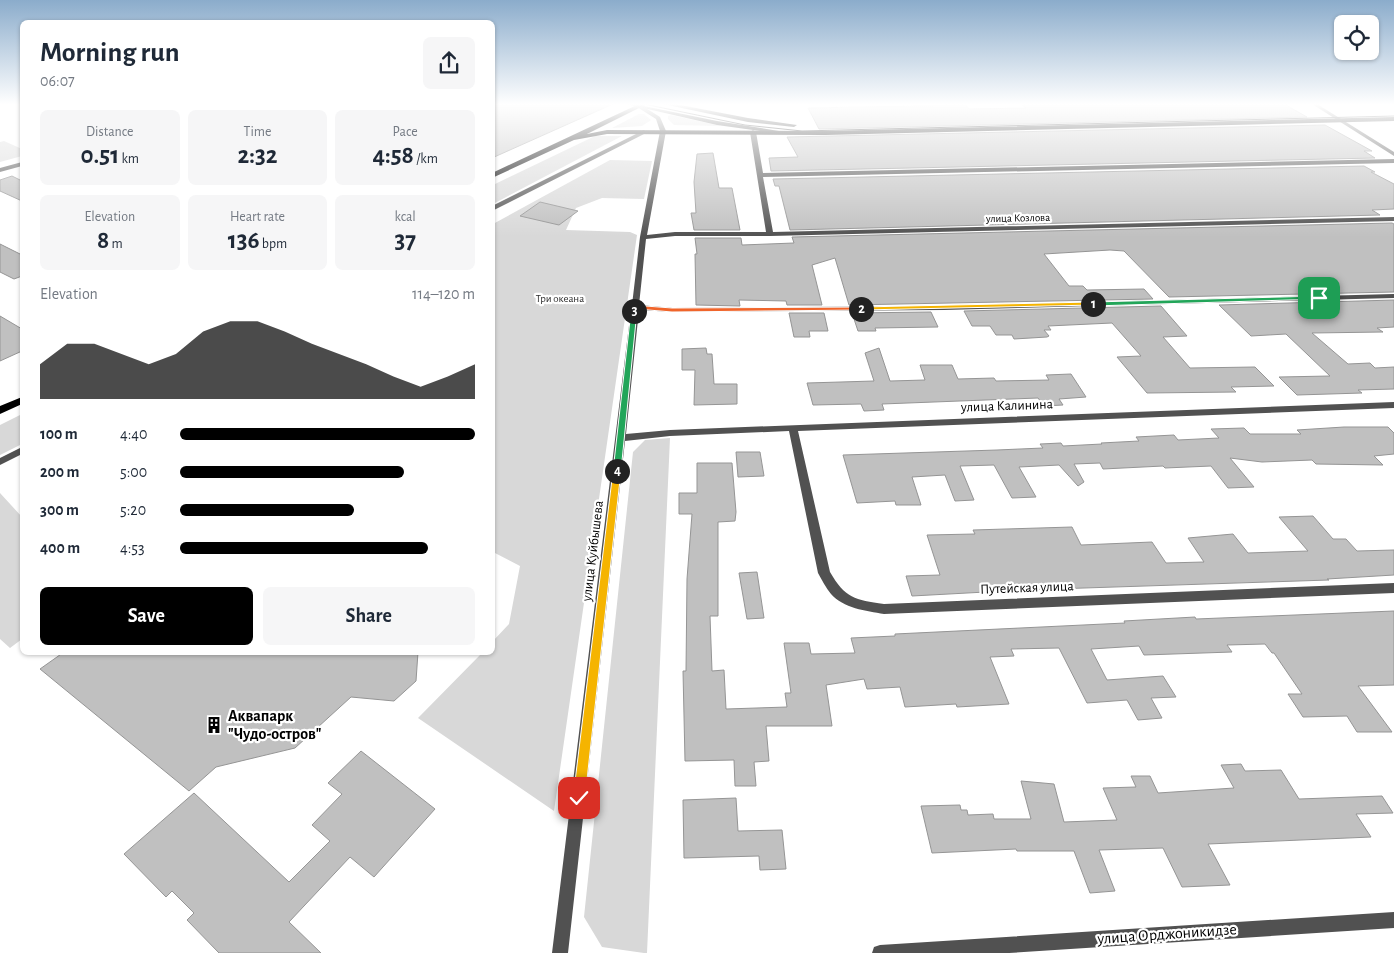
<!DOCTYPE html>
<meta charset="utf-8">
<style>
body{margin:0;font-family:"Alegreya Sans",sans-serif;background:#f6f6f7;color:#1f2937;height:100vh;display:flex;flex-direction:column;font-size:19px;white-space:nowrap}
*{box-sizing:border-box;margin:0}
p{font-size:16px;color:#747a83}
.icon{flex:none;width:28px;height:28px;fill:none;stroke:currentColor;stroke-width:2;stroke-linecap:round;stroke-linejoin:round}
.map{position:relative;flex:1;overflow:hidden}
.drawer{position:absolute;left:20px;top:20px;width:475px;height:635px;display:flex;flex-direction:column;background:#fff;border-radius:8px;box-shadow:0 1px 4px #0004}
.drawer>*{flex:none}
.controls{position:absolute;left:1334px;top:15px;display:grid;gap:10px}
.controls a{display:grid;place-items:center;width:45px;height:45px;border-radius:8px;background:#fff;box-shadow:0 1px 4px #0004;font-size:25px}
.pin{position:absolute;display:grid;place-items:center;width:42px;height:42px;color:#fff;margin:-21px;border-radius:10px;box-shadow:0 2px 8px #0006}
.km{position:absolute;width:25px;height:25px;margin:-12px;border-radius:50%;background:#222;color:#fff;font-size:14px;line-height:25px;text-align:center}
.round{display:grid;place-items:center;flex:none;width:52px;height:52px;border-radius:8px;background:#f6f6f7}
.head{display:flex;align-items:center;justify-content:space-between;height:85px;padding:0 20px}
h1{font-size:28px;font-weight:700;line-height:38px}
.stats{display:grid;grid-template-columns:repeat(3,1fr);gap:8px;height:85px;padding:5px 20px}
.stats div{display:grid;align-content:center;border-radius:8px;background:#f6f6f7;text-align:center}
.stats b{font-size:25px;font-weight:700}
.stats small{font-size:14px;font-weight:400}
.stats p{font-size:14px}
.chart{height:140px;padding:10px 20px}
.chart p{display:flex;justify-content:space-between}
.chart svg{width:100%;height:90px;margin-top:5px;fill:#000;opacity:.7}
.primary-button{display:flex;gap:10px;margin-top:auto;padding:10px 20px}
.primary-button a{flex:1;height:58px;border-radius:8px;background:#000;color:#fff;font-size:20px;font-weight:700;line-height:58px;text-align:center}
.primary-button a+a{background:#f6f6f7;color:#1f2937}
ul{padding:0 20px;list-style:none;font-size:16px}
li{display:grid;grid-template-columns:80px 60px 1fr;align-items:center;height:38px}
li i{height:12px;border-radius:6px;background:#000}
.map>svg:first-child{display:block}
.green{fill:#d8d8d8}
.building{fill:#c0c0c0;stroke:#959595}
.lines{fill:none;stroke-linecap:round;stroke-linejoin:round}
.street{fill:#515151;fill-rule:evenodd}
.secondary{fill:#1e1e1e;fill-rule:evenodd}
.primary{fill:#000;fill-rule:evenodd}
.tram{stroke:#000;stroke-width:1}
.split-1{fill:#22a559;stroke:#fff}
.split-2{fill:#f5b400;stroke:#fff}
.split-3{fill:#f0652b;stroke:#fff}
.split-4{fill:#22a559;stroke:#fff}
.split-5{fill:#f5b400;stroke:#fff}
.labels{text-anchor:middle;dominant-baseline:central;stroke-width:4.5;stroke-linejoin:round;paint-order:stroke}
.far-street-label{font-size:11px;fill:#000;stroke:#fff}
.far-park-label{font-size:11px;fill:#2f2f2f;stroke:#fff}
.street-label{font-size:14px;fill:#000;stroke:#fff}
.near-poi-label{font-size:16px;font-weight:bold;fill:#000;stroke:#fff;text-anchor:start}
.near-street-label{font-size:16px;fill:#000;stroke:#fff}
</style>
<div class="map">
<svg width="1394" height="953" viewBox="0 0 1394 953">
<rect width="100%" height="100%" fill="#fff"/>
<path class="green" d="M639 114H644L651 120 642 126 612 128Z
M671 115 721 126 674 125 668 119V116Z
M595 136H622L493 204V185Z
M4 141 22 149V156L0 162V142Z
M610 160 652 161 644 199 602 198 576 208 566 230 630 232 637 235 554 811 418 718 482 653 492 652 493 641 509 624 520 566 493 552V224Z
M22 414V444L0 455V425Z
M670 438 647 953H644L602 947 584 917 633 452 645 440Z
M0 493 22 517V639L10 648 0 639Z"/>
<path class="building" d="M492 104H613L492 158Z
M1284 104 1307 117 819 129 808 108 966 105 969 109 1026 108 1022 105Z
M1325 125 1372 151H1364L1375 158 771 171 769 158 798 157 787 137Z
M713 153 719 188H732L740 230H694L691 213H696L694 182 697 154Z
M1364 166 1375 172H1371L1394 184V209L1372 210 1380 215 790 230 779 186H775L773 179Z
M12 176 22 181V201L0 191V180Z
M540 202 578 211 559 225 520 216Z
M1392 223 1394 224V292L1169 297 1124 251 1110 250 1044 254 1069 286H1083L1087 290 1144 289 1153 299 849 305 835 258 812 265 822 305H787L786 301 739 300 740 306 696 305 695 254H697L695 238H741L742 245 794 243 792 237Z
M0 244 22 255V276L14 279 0 272Z
M1394 300V327L1377 328 1383 332 1312 333 1348 364 1370 363 1375 368 1394 367V389L1358 390 1362 393 1297 395 1279 377 1330 376 1286 334 1251 336 1219 305Z
M1161 306 1187 336 1163 337 1190 368 1255 367 1274 386 1231 387 1236 392 1147 393 1117 357 1141 356 1112 323 1048 326 1051 330H1044L1049 336 1047 337 1014 339 1012 335H996L990 326H972L964 311Z
M931 312 938 327 875 328 876 331H858L852 313Z
M789 313H824L828 331H809L810 337H794Z
M0 316 22 329V351L0 361Z
M706 348 707 354H712L714 384H737V404L694 405 695 370H682V349Z
M879 348 890 381 925 380 920 365H952L958 379 994 378 996 381 1049 380 1046 375 1071 374 1086 397 1059 399 1063 405 1044 406 1038 398 882 404 884 410 864 411 861 404 813 405 807 383 874 381 865 353Z
M1344 427H1388L1394 433V454L1374 456 1383 465 1316 464 1312 460 1262 462 1230 458 1254 487 1228 488 1211 466 1165 468 1163 466 1103 469 1100 463 1074 464 1084 482 1078 486 1059 465 1019 467 1036 497 1012 498 994 465 960 466 974 500 955 501 945 475 912 477 921 505H896L895 501 857 503 843 455 997 450 1043 448 1040 444 1061 443 1063 446 1102 444 1101 443 1139 441 1136 437 1174 435 1178 440 1219 438 1211 429 1244 428 1250 434H1301L1297 430Z
M736 452H760L764 476 738 477Z
M697 463H732L736 512 735 521 718 522V616H710L712 671 724 670 726 709 787 707 785 693H791L784 643H809L811 654 855 653 851 638 895 636V634L1125 623 1124 621 1195 617 1196 619 1394 611V685L1358 686 1392 732H1357L1347 716 1303 717 1288 694H1302L1274 653H1272L1265 644 1227 645 1232 652 1144 655 1139 646 1091 649 1107 680 1163 676 1176 697 1151 698 1162 718 1138 720 1127 700 1087 703 1059 648 1011 649 1014 656 990 657 1009 704 957 707 956 704 905 707 900 687 867 689 864 679 826 685 832 726H766L769 761 754 762 756 786H735L734 760 685 761 683 671H686L687 579 692 514H679V493H697Z
M1313 516 1333 539H1346L1357 551 1394 550V575L1327 579 1329 580 1023 590 912 596 906 576 940 575 927 535 975 534 973 530 1072 527 1081 545 1152 542 1166 563 1204 562 1188 538 1233 534 1248 553 1308 551 1279 517Z
M757 572 764 618 747 619 739 573Z
M64 652H418L416 681 394 701 351 697 295 748 216 767 189 791 40 669Z
M361 751 435 809 374 877 350 857 289 922 321 953H219L187 920 194 913 172 891 166 897 124 854 194 793 289 882 330 841 312 825 342 794 328 783Z
M1241 764 1245 771 1281 770 1299 799 1382 796 1393 813 1356 814 1371 837 1208 844 1230 885 1182 887 1163 848 1099 850 1115 891 1090 893 1074 851H1017L1016 849 932 853 921 806 960 805 961 810H967L968 815 993 814 994 819H1031L1021 781 1054 784 1064 822 1117 820 1103 788 1136 787 1131 776H1150L1158 793 1234 788 1221 765Z
M736 798 738 831 782 830 786 869 760 870 759 856 684 858 683 800Z"/>
<g class="lines">
<path class="street" d="M1312 104H1317L1394 152V156Z
M637 105H641L660 117 666 131 647 235 675 232H766L750 132 753 130 756 132 763 173 1394 159V163L763 177 773 232 1394 217V221L770 236H675L646 239 639 305 673 308 944 306 1394 294V298L944 310 673 312 639 310 626 434 670 430 1394 402V408L798 431 830 572C845 598 855 600 884 604L1394 583V593L884 614C866 611 843 608 831 594 826 588 822 580 818 573L789 431 670 436 625 441 568 953H552L631 309 630 307 632 305 640 237 660 131 656 119 637 107Z
M644 130 646 133 492 211V206Z
M22 162V166L0 172V168Z
M22 447V454L0 465V458Z
M1394 912V928L1009 953H872L874 947 880 945Z"/>
<path class="secondary" d="M626 104H634L717 121 785 132 782 134 717 125Z"/>
<path class="primary" d="M639 104H647L587 134 607 130 825 131 1394 117V121L825 135 607 134 574 140 492 178V173Z
M663 104H675L748 118 797 125 794 127 748 122Z
M22 397V404L0 414V406Z"/>
<path class="tram" d="M644 104 745 125 802 131 1394 116"/>
</g>
<linearGradient id="sky" x2="0" y2="1"><stop stop-color="#8baccb"/><stop offset="0.44" stop-color="#fff"/><stop offset="1" stop-color="#fff" stop-opacity="0"/></linearGradient>
<rect width="1394" height="237" fill="url(#sky)"/>
<path class="split-1" d="M1319 296 1321 299 1093 306 1090 304 1093 302Z"/>
<path class="split-2" d="M1093 302 1095 305 861 310 858 309 861 307Z"/>
<path class="split-3" d="M632 305 672 308 861 307 864 309 861 310 672 312 637 309 634 313 631 311Z"/>
<path class="split-4" d="M634 309 637 311 621 471 617 474 613 471 631 311Z"/>
<path class="split-5" d="M617 469 621 471 585 798 583 802 579 804 574 802 573 798 613 471Z"/>
<defs>
<g id="building-bare" transform="scale(1.35)"><path d="M-4-6H4V6H1V3H-1V6H-4ZM-2.5-4.3h1.7v1.8h-1.7ZM.8-4.3h1.7v1.8H.8ZM-2.5-1h1.7V.8h-1.7ZM.8-1h1.7V.8H.8Z" fill="#000" stroke="#fff" stroke-width="2.5" paint-order="stroke"/></g>
</defs>
<g fill-rule="evenodd">
<use href="#building-bare" x="214" y="725"/>
</g>
<g class="labels">
<g class="far-street-label">
<text transform="translate(1018 218) rotate(-1)">улица Козлова</text>
</g>
<g class="far-park-label">
<text x="560" y="298">Три океана</text>
</g>
<g class="street-label">
<text transform="translate(1007 406) rotate(-2)">улица Калинина</text>
<text transform="translate(593 551) rotate(-83)">улица Куйбышева</text>
<text transform="translate(1027 588) rotate(-2)">Путейская улица</text>
</g>
<g class="near-poi-label">
<text x="228" y="716">Аквапарк<tspan x="228" dy="18">"Чудо-остров"</tspan></text>
</g>
<g class="near-street-label">
<text transform="translate(1167 934) rotate(-4)">улица Орджоникидзе</text>
</g>
</g>
</svg>
<div class="controls">
<a><svg class="icon" aria-label="locate" viewBox="0 0 24 24"><circle cx="12" cy="12" r="6"/><path d="M12 2v4M12 18v4M2 12h4M18 12h4"/></svg></a>
</div>
<div class="pin" style="left:1319px;top:298px;background:#1e9e55"><svg class="icon" aria-label="arrive" viewBox="0 0 24 24"><path d="M6 21V4h12l-3 4 3 4H6"/></svg></div>
<div class="pin" style="left:579px;top:798px;background:#d93025"><svg class="icon" aria-label="check" viewBox="0 0 24 24"><path d="M5 12l5 5 9-10"/></svg></div>
<b class="km" style="left:1093px;top:304px">1</b>
<b class="km" style="left:861px;top:309px">2</b>
<b class="km" style="left:634px;top:311px">3</b>
<b class="km" style="left:617px;top:471px">4</b>
<section class="drawer">
<div class="head"><div><h1>Morning run</h1><p>06:07</p></div><a class="round"><svg class="icon" aria-label="share" viewBox="0 0 24 24"><path d="M12 15V3M7 8l5-5 5 5M5 13v7h14v-7"/></svg></a></div>
<div class="stats">
<div><p>Distance</p><b>0.51<small> km</small></b></div>
<div><p>Time</p><b>2:32</b></div>
<div><p>Pace</p><b>4:58<small> /km</small></b></div>
</div>
<div class="stats">
<div><p>Elevation</p><b>8<small> m</small></b></div>
<div><p>Heart rate</p><b>136<small> bpm</small></b></div>
<div><p>kcal</p><b>37</b></div>
</div>
<div class="chart"><p><span>Elevation</span>114–120 m</p>
<svg viewBox="0 0 160 44" preserveAspectRatio="none"><path d="M0 44V27L10 17L20 17L30 22L40 27L50 22L60 11L70 6L80 6L90 11L100 17L110 22L120 27L130 33L140 38L150 33L160 27V44z"/></svg>
</div>
<ul>
<li><b>100 m</b>4:40<i style="width:100%"></i></li>
<li><b>200 m</b>5:00<i style="width:76%"></i></li>
<li><b>300 m</b>5:20<i style="width:59%"></i></li>
<li><b>400 m</b>4:53<i style="width:84%"></i></li>
</ul>
<div class="primary-button"><a>Save</a><a>Share</a></div>
</section>
</div>
